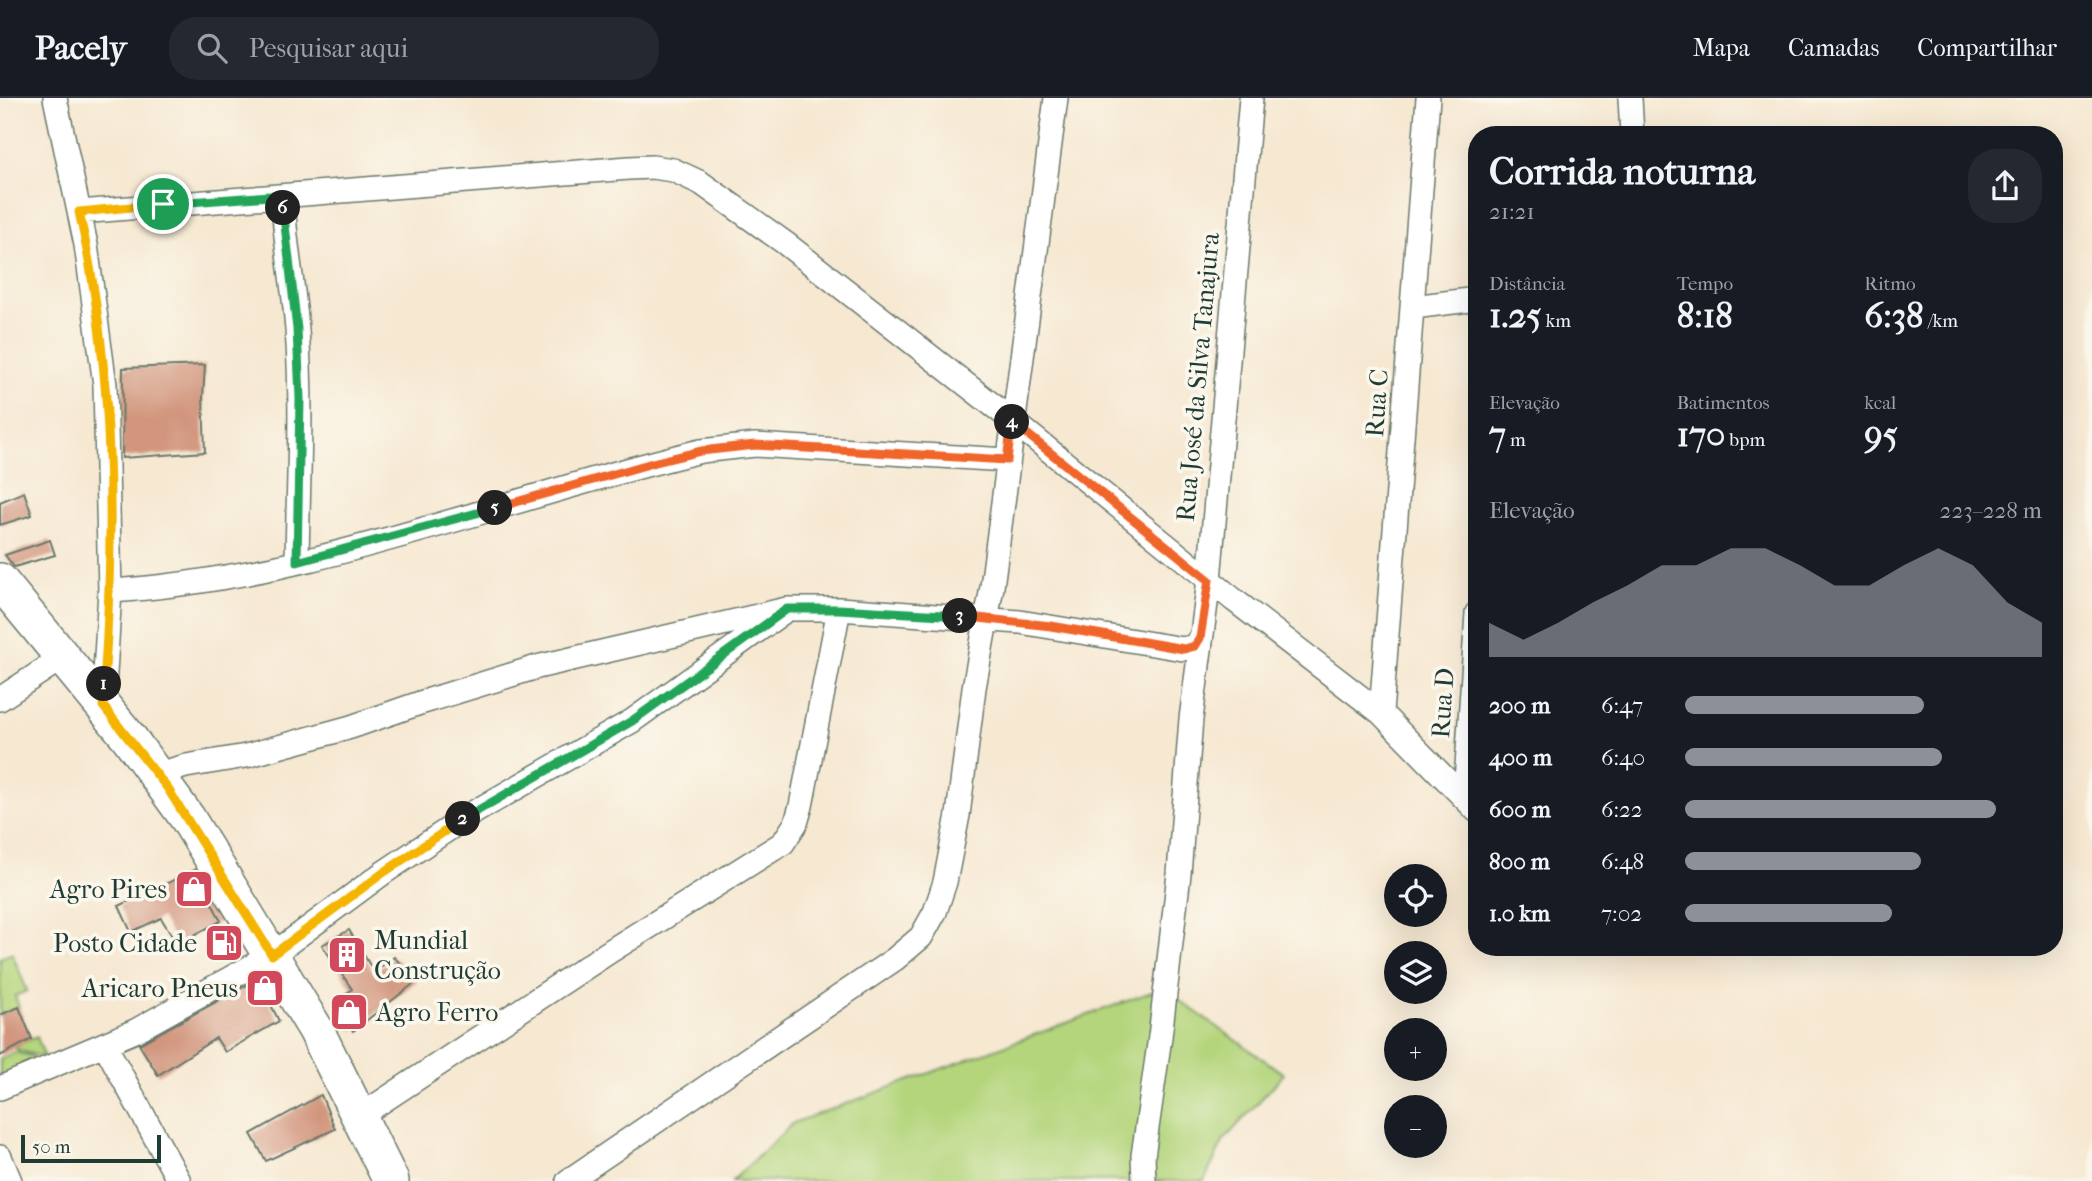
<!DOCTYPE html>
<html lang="pt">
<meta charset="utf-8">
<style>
body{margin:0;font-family:"IM FELL French Canon",serif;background:#242831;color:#f1f3f6;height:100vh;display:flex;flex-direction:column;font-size:26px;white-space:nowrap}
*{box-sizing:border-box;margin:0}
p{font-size:23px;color:#9ea1a6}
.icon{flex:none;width:38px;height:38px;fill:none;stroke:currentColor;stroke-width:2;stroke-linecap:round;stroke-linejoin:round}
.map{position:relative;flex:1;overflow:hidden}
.side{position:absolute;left:1468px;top:28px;width:595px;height:830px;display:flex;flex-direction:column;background:#171b24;border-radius:28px;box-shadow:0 7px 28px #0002}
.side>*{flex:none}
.tools{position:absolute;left:1384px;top:766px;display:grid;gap:14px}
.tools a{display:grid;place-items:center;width:63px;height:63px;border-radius:50%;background:#171b24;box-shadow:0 7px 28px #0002;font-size:35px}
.scale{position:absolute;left:21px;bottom:18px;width:140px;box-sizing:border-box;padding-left:7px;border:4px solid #1f3d34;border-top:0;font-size:19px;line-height:24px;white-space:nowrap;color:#1f3d34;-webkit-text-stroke:5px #fbf7ec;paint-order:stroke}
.pin{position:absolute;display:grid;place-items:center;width:60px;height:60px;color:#fff;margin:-30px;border:4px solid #fff;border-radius:50%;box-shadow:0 2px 7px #0007}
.km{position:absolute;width:35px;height:35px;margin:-18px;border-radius:50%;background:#222;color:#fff;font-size:19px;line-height:35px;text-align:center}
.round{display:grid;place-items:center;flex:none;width:74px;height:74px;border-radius:28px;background:#242831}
.summary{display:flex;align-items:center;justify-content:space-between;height:119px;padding:0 21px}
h1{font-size:38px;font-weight:800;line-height:52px}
.figures{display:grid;grid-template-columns:repeat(3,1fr);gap:10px;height:119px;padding:7px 21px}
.figures div{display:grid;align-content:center}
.figures b{font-size:35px;font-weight:800}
.figures small{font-size:19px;font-weight:400}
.figures p{font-size:19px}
.chart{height:196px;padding:14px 21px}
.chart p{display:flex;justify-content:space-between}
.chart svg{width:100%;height:126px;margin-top:7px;fill:#8c9099;opacity:.7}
ul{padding:0 21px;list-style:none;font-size:23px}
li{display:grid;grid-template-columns:112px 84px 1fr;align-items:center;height:52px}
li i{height:18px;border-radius:9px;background:#8c9099}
header{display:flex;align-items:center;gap:42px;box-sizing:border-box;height:98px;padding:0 35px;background:#171b24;border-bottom:2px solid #363941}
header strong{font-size:33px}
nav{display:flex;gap:38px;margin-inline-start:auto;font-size:24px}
.search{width:490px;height:63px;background:#242831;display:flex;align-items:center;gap:18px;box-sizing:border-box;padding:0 24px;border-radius:28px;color:#9ea1a6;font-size:26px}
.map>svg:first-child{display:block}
.green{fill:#b4d57c;stroke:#6a8958;stroke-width:2}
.building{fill:#d2967e}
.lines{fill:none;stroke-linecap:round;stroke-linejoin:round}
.minor-casing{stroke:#6a796b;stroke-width:26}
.primary-casing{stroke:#6a796b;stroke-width:38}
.minor{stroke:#fff;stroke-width:23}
.primary{stroke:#fff;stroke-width:35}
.split-1-casing{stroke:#fff;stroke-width:14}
.split-2-casing{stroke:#fff;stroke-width:14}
.split-3-casing{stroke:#fff;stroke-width:14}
.split-4-casing{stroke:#fff;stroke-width:14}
.split-5-casing{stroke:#fff;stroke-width:14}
.split-6-casing{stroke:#fff;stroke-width:14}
.split-7-casing{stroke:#fff;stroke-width:14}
.split-1{stroke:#f5b400;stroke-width:9}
.split-2{stroke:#f5b400;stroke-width:9}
.split-3{stroke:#22a559;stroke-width:9}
.split-4{stroke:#f0652b;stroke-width:9}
.split-5{stroke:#f0652b;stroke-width:9}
.split-6{stroke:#22a559;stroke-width:9}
.split-7{stroke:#22a559;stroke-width:9}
.labels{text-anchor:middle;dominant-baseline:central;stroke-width:7;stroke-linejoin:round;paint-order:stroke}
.street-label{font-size:26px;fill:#1f3d34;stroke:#fbf7ec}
.poi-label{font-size:26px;fill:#1f3d34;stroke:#fbf7ec;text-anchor:end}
</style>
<header>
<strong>Pacely</strong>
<div class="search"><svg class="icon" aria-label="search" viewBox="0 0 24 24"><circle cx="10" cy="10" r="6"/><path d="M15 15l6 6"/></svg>Pesquisar aqui</div>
<nav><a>Mapa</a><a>Camadas</a><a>Compartilhar</a></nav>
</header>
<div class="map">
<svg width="2092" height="1083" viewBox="0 0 2092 1083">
<rect width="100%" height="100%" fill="#fbf7ec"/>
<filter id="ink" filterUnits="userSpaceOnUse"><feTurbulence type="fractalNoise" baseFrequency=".0143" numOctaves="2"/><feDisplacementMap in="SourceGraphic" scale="14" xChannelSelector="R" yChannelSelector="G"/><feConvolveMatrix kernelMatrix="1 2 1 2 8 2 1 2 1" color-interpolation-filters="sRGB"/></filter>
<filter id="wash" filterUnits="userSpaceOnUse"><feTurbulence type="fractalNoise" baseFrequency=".00686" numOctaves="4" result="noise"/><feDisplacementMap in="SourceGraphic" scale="28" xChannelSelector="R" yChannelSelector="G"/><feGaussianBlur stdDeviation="1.57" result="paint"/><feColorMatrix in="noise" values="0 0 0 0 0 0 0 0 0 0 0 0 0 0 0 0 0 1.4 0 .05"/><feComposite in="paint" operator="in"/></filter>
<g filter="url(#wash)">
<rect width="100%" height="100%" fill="#f6e8d1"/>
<path class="green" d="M12 855 27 893 15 898 19 909 0 917V860Z
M1162 890 1284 976 1224 1042 1204 1083H732L793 1025Z
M37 939 45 960 16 951 17 947Z
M15 954 31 958 38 964 0 990V961Z"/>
<g id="blocks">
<path class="building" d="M205 267 203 299 205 354 122 360 123 270Z
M24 394 32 417 0 427V404Z
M50 442 55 457 14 469 5 457Z
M195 772 221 823 177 846 161 820 131 834 119 808Z
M349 832 374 874 394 859 417 883 353 933 335 905 352 891 322 847Z
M258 881 279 923 225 954 216 940 158 977 139 946Z
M19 909 32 941 0 958V917Z
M321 997 335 1031 266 1063 251 1036Z"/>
</g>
</g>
<g filter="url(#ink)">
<use href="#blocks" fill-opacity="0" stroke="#6a796b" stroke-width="2"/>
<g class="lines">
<g class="minor-casing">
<path id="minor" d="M55 0 86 147 105 287 110 493 103 608
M1630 0 1632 37
M283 98C284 143 294 187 297 232 303 308 298 387 297 464
M79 114 629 70 652 69 673 72 701 85 785 145 1013 323 1234 502 1381 615 1477 713
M1413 209 1477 201
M110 493C313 481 505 399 701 353L755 347 1007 362
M0 601 62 560
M1381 615 1428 0
M158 676 186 668 246 658 351 629 420 605 537 569 787 511H839L1020 524 1183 551 1195 548 1200 540
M1465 699 1477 515
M105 947 179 1083
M0 990 135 933 272 857 383 775 471 716 632 623 782 515
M360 1018 612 852 783 745 796 725 801 708 839 511
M0 1059 10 1083
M568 1083 895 861 921 839 935 814 945 784 958 717 974 590 992 489 1056 0
M1144 1083 1143 1058 1160 939 1179 776 1191 621 1209 482 1251 0"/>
</g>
<g class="primary-casing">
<path id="primary" d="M0 483 130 641 188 721 316 932 391 1083"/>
</g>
<use href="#minor" class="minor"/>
<use href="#primary" class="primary"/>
</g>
</g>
<g class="lines" filter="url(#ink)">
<g class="split-1-casing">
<path id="split-1" d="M104 586C115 429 114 267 79 114L163 106"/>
</g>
<g class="split-2-casing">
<path id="split-2" d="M104 586 103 608 168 691 272 857 383 775 463 721"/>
</g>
<g class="split-3-casing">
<path id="split-3" d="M463 721 632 623 787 511H839L960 518"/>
</g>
<g class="split-4-casing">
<path id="split-4" d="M960 518 1051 528 1184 551 1195 548 1200 540 1209 482 1012 324"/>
</g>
<g class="split-5-casing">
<path id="split-5" d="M495 410 656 364 701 353 755 347 1007 362 1012 324"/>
</g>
<g class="split-6-casing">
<path id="split-6" d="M283 110 297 231 300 301 297 464 495 410"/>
</g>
<g class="split-7-casing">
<path id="split-7" d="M163 106 283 97V110"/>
</g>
<use href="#split-1" class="split-1"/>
<use href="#split-2" class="split-2"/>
<use href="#split-3" class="split-3"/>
<use href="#split-4" class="split-4"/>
<use href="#split-5" class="split-5"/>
<use href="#split-6" class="split-6"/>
<use href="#split-7" class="split-7"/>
</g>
<defs>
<g id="shop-square" transform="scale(2.0125)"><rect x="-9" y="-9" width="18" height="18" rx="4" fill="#d1495b" stroke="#fbf7ec"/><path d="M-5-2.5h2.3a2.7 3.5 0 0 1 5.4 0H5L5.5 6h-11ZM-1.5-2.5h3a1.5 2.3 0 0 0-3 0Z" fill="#fff"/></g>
<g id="fuel-square" transform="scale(2.0125)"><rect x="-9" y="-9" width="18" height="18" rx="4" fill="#d1495b" stroke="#fbf7ec"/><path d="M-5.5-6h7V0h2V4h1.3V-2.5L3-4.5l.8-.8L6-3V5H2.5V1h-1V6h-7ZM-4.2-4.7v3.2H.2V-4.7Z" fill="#fff"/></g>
<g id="building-square" transform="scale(2.0125)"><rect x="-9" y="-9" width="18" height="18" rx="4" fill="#d1495b" stroke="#fbf7ec"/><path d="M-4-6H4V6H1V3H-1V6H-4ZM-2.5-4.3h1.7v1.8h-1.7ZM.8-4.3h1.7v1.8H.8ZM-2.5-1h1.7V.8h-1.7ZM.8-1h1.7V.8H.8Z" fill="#fff"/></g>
</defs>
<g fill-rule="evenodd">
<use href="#shop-square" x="194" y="791"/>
<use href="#fuel-square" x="224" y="845"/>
<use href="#building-square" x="347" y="857"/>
<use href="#shop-square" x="265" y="890"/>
<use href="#shop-square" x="349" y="914"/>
</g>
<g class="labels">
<g class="street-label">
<text transform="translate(1198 279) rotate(-85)">Rua José da Silva Tanajura</text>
<text transform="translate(1377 305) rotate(-86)">Rua C</text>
<text transform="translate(1443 605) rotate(-86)">Rua D</text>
</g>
<g class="poi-label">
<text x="167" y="791">Agro Pires</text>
<text x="374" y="842" text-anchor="start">Mundial<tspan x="374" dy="30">Construção</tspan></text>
<text x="197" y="845">Posto Cidade</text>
<text x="238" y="890">Aricaro Pneus</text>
<text x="376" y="914" text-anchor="start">Agro Ferro</text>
</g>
</g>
</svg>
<div class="tools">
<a><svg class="icon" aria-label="locate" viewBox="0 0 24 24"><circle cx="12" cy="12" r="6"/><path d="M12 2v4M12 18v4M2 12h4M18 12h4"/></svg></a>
<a><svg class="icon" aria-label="layers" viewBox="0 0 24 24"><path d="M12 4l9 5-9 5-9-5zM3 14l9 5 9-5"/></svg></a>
<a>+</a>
<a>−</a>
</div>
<div class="scale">50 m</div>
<div class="pin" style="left:163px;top:106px;background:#1e9e55"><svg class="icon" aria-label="arrive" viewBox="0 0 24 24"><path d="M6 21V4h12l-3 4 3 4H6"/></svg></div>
<b class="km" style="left:104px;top:586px">1</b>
<b class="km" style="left:463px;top:721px">2</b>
<b class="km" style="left:960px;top:518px">3</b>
<b class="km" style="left:1012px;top:324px">4</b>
<b class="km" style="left:495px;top:410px">5</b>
<b class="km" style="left:283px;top:110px">6</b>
<section class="side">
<div class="summary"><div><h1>Corrida noturna</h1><p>21:21</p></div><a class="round"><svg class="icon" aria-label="share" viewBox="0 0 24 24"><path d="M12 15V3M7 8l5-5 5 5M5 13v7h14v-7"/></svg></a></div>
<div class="figures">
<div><p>Distância</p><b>1.25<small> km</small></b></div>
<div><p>Tempo</p><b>8:18</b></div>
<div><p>Ritmo</p><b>6:38<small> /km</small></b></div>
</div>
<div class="figures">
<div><p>Elevação</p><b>7<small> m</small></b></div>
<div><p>Batimentos</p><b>170<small> bpm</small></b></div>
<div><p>kcal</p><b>95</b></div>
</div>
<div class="chart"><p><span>Elevação</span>223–228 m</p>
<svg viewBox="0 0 160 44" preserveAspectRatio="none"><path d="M0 44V32L10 38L20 32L30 25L40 19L50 12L60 12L70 6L80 6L90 12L100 19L110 19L120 12L130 6L140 12L150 25L160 32V44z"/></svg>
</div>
<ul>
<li><b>200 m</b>6:47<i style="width:67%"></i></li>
<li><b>400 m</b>6:40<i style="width:72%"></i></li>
<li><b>600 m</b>6:22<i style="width:87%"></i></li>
<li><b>800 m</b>6:48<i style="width:66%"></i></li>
<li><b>1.0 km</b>7:02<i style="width:58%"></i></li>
</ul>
</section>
</div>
